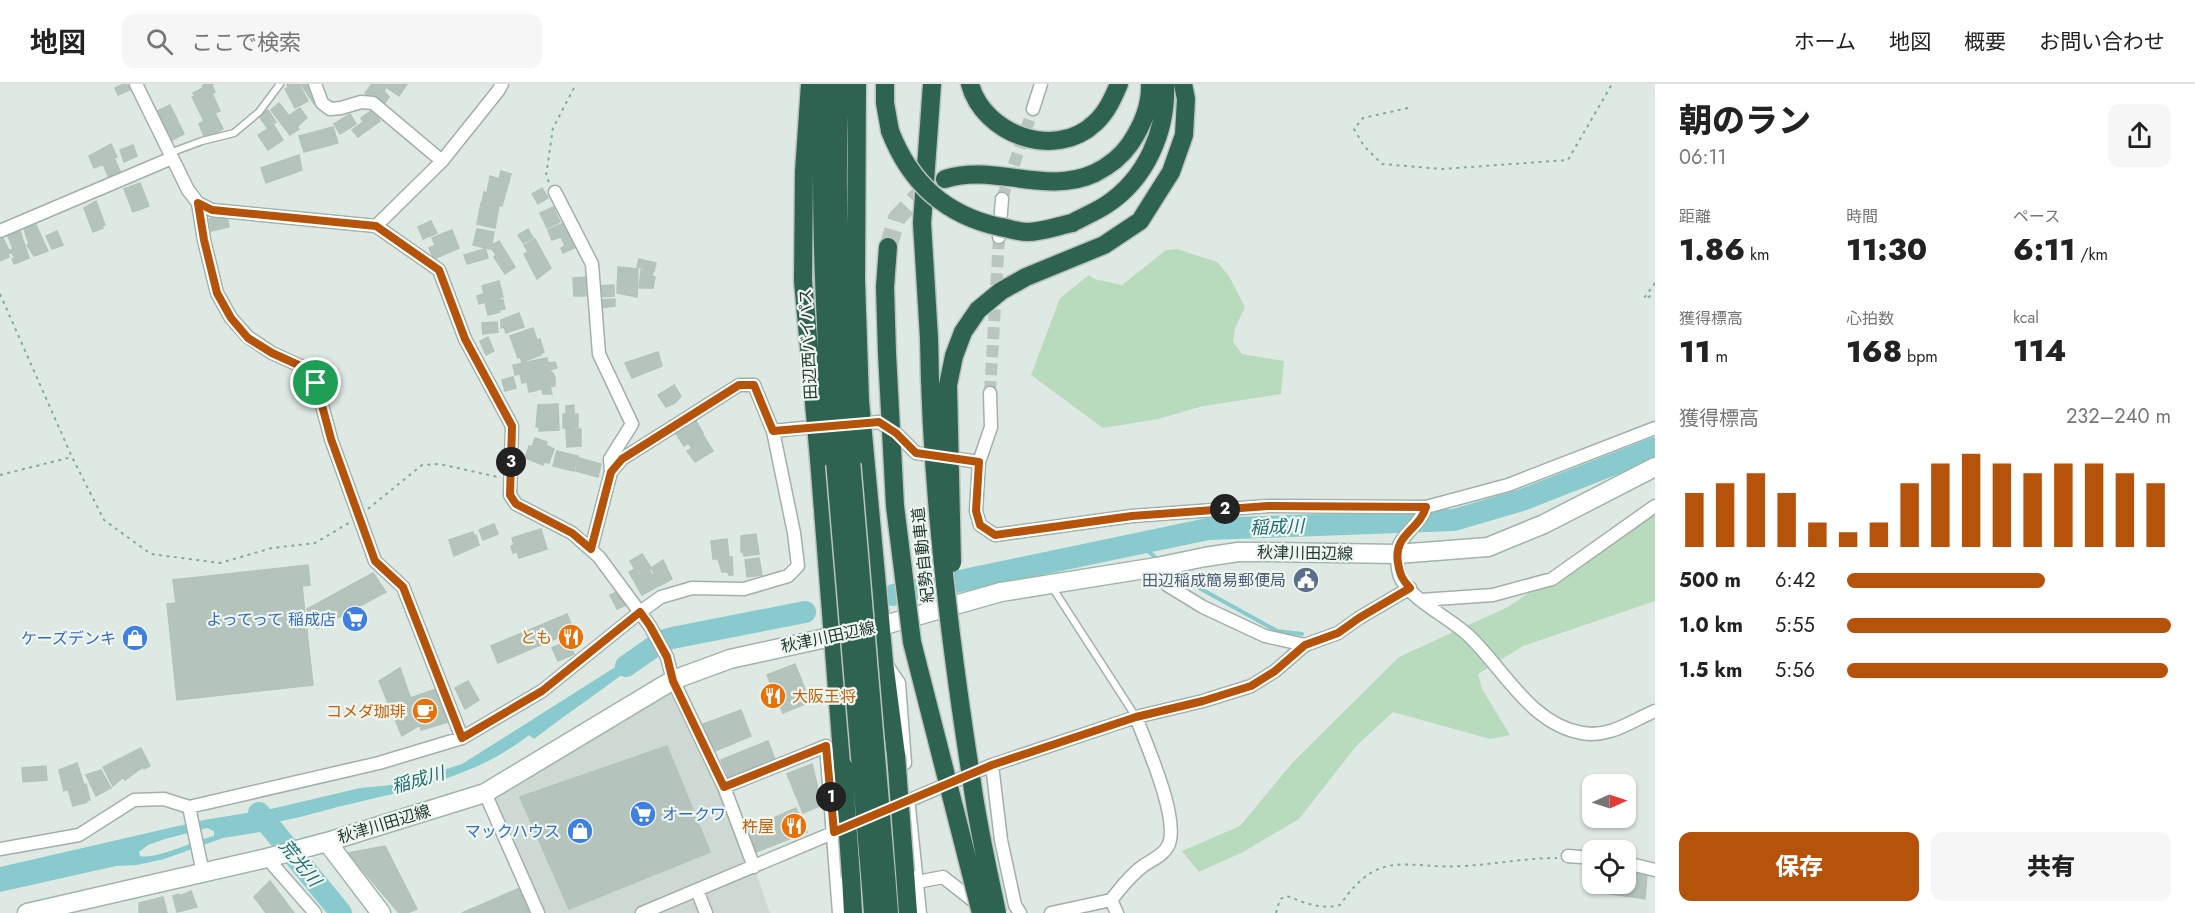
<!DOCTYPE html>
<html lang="ja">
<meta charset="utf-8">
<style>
body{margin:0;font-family:Jost,"Noto Sans JP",sans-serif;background:#f6f6f6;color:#222;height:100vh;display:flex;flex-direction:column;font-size:22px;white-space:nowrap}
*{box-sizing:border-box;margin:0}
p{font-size:20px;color:#767676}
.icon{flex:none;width:33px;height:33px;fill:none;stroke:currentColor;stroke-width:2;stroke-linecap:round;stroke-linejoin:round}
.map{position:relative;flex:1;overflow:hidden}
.drawer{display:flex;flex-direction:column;background:#fff;width:540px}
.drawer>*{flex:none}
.needle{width:39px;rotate:87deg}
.buttons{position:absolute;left:1582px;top:690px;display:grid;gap:12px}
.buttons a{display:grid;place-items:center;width:54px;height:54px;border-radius:12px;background:#fff;box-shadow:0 2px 4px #0004;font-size:30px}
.pin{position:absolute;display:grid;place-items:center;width:51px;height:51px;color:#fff;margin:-26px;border:3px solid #fff;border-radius:50%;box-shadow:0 2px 6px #0007}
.km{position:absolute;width:30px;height:30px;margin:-15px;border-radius:50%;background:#222;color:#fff;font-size:16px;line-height:30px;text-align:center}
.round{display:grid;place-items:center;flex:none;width:63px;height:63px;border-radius:12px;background:#f6f6f6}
.head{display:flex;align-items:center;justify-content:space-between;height:102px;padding:0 24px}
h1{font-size:33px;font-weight:800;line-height:45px}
.figures{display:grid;grid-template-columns:repeat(3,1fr);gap:9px;height:102px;padding:6px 24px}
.figures div{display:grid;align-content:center}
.figures b{font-size:30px;font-weight:800}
.figures small{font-size:16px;font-weight:400}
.figures p{font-size:16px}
.chart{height:168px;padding:12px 24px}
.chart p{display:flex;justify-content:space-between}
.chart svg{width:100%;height:108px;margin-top:6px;stroke:#b45309;stroke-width:6}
.button{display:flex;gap:12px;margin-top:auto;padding:12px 24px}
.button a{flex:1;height:69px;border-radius:12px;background:#b45309;color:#fff;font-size:24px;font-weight:800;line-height:69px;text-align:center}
.button a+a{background:#f6f6f6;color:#222}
ul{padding:0 24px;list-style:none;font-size:20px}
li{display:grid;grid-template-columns:96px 72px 1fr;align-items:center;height:45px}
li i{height:15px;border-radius:8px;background:#b45309}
header{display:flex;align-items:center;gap:36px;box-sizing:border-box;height:84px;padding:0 30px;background:#fff;border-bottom:2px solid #e0e0e0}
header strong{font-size:28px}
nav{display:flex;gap:33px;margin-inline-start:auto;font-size:21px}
.search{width:420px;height:54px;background:#f6f6f6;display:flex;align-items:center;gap:15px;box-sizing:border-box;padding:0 21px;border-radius:12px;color:#767676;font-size:22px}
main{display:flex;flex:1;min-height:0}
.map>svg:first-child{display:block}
.built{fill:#cdd9d2}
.green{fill:#b8dabd}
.water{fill:#88cacd;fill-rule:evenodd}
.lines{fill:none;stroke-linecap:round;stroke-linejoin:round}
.stream{stroke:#88cacd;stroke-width:4}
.river{stroke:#88cacd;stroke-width:22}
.building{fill:#b4c4bc;stroke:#b2c3ba;stroke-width:1.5}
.street-tunnel{stroke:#b9c6bf;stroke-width:12;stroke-dasharray:12 6;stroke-linecap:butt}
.highway-tunnel{stroke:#b9c6bf;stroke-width:18;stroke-dasharray:18 9;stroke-linecap:butt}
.lane-casing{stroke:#a2b0a9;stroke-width:9}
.street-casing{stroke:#a2b0a9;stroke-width:15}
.secondary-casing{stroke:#9eb5aa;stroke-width:21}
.highway-casing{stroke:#bcc3c1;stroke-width:21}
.path{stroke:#80ac99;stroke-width:2;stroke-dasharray:3 4.5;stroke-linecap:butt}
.lane{stroke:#fff;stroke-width:6}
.street{stroke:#fff;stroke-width:12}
.secondary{stroke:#fff;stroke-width:18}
.highway{stroke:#2e6352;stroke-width:18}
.highway-bridge-casing{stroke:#bcc3c1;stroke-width:21;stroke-linecap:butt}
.highway-bridge{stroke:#2e6352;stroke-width:18}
.route-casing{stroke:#fff;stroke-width:12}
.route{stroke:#b45309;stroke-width:8}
.labels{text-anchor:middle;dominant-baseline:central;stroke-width:4.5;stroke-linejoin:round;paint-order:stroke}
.street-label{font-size:16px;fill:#21382f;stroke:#eff6f2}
.service-label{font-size:16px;fill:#4e5e75;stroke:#eff6f2;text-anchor:end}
.shop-label{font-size:16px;fill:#366cbe;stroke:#eff6f2;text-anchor:end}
.food-label{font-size:16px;fill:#c56008;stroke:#eff6f2;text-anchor:end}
.water-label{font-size:18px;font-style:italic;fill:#1e6d71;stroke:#eff6f2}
</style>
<header>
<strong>地図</strong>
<div class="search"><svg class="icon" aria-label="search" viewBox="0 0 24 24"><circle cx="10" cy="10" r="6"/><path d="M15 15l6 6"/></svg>ここで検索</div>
<nav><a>ホーム</a><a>地図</a><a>概要</a><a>お問い合わせ</a></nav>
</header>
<main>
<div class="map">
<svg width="1655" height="829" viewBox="0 0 1655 829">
<rect width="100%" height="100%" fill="#dfe9e3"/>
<path class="built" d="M673 596 754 783 770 829H538L485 709Z"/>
<path class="green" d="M1177 165 1217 178 1229 192 1245 223 1235 244 1233 258 1242 270 1284 277 1281 310 1203 322 1158 335 1103 344 1031 291 1060 214 1089 191 1094 195 1122 201 1166 166Z
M1655 427V517L1523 562 1478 590 1482 605 1510 651 1490 655 1393 628 1357 661 1299 735 1243 768 1199 788 1182 767 1240 742 1293 678 1399 573 1508 523 1634 438Z"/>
<path class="water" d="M647 563 651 568C613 599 573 625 534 655L529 651C478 692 409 706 346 721 321 727 296 735 271 739L267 742 268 745 286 748V750L273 754 261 748 223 754 164 775 137 781 116 782 0 808V783L204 736 271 725 360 704 391 701 415 692 418 694 462 680ZM207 744 214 747V752C196 756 156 776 140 772L139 768 148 761 165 755Z"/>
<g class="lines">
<path class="stream" d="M1139 460 1159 476
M1172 487 1183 495 1277 547 1302 550"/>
<path class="river" d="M893 511 1208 445 1454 436 1522 416 1655 364
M626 582 662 557 672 554 805 528
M259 729 341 829"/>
</g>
<path class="building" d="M124 0H130L132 5 118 11 115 4Z
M205 0H213L212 1 215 8 212 9 220 27 215 29 223 45 210 52 209 50 204 52 199 40 204 37 192 13 195 12 193 9 203 4 202 2Z
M287 0H299L308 17 295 24 285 5 288 3Z
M301 0H311L319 18 314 20Z
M372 0H407L399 12 386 3 384 7 389 13 383 22 365 9Z
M279 19 299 45 290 51 271 26Z
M170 21 184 50 170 57 155 28Z
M300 24 307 34 298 42 290 31Z
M268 26 276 38 273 40 283 56 268 66 258 51 268 45 259 32Z
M372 26 380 37 358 53 352 46 363 38 361 34Z
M350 30 356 40 340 50 334 40Z
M333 43 338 59 304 68 299 52Z
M111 60 117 73 114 74 121 89 109 94 103 80 94 84 89 72Z
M133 61 137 72 124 78 120 66Z
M299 71 302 86 266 99 261 84Z
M501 87 511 90 502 122 482 118 484 108 487 109 490 92 499 95Z
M140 99 149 122 133 128 124 105Z
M542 104 548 114 538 120 532 110Z
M96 117 105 141 102 142 103 144 93 148 84 124Z
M481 119 499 122 495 144 477 140Z
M553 123 560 138 547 144 540 129Z
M227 131 229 143 211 147 209 135Z
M431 137 437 149 423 155 418 143Z
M566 138 579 162 563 169 561 164 565 162 561 153 552 156 548 146Z
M36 141 48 167 34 172 27 161 29 160 24 145Z
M477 145 494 148 491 165 473 161Z
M528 145 533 154 523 159 518 151Z
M452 146 459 164 434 175 429 164 435 161 432 154Z
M20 147 29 174 14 180 12 175 15 174 10 166 13 165 8 152Z
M57 147 63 161 52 165 46 152Z
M3 154 10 169H8L9 173 0 177V155Z
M535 155 551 184 537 195 524 170 528 168 524 161Z
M499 157 515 183 505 190 494 173 496 171 492 165 494 164 492 161Z
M484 165 486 166 488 174 467 180 464 171Z
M639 175 656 179 654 187 637 183Z
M618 183 638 185 637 213 617 209Z
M641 186 653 187 652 192 655 193 653 204H639Z
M586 193V212H574L573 194Z
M499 197 503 213 499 214 500 216H503L505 225 499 226 500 228 488 231 485 218 479 220 477 212 484 210 482 202Z
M614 201V212L600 213 598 202Z
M615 215V222L600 224 599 216Z
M519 229 524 243 506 249 504 243 501 244V236Z
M497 238 498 248 483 250 482 239Z
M533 244 537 256 540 255 544 268 540 270 541 271 522 278 520 273 518 274 510 252Z
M488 253 494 267 486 271 480 257Z
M658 268 662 282 632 294 625 279Z
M547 274 548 279 555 278 557 284 549 286 553 289 555 294V302L550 303 552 310H543L542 305 529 308 527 298 522 299 520 290 515 291 513 281Z
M513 293 516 304 505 307 502 296Z
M674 301 681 312 675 319 666 323 658 311Z
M558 320 559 346 539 347V342L536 343 538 321Z
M574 321V330H578V343L563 344V330H566V322Z
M695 335 703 349 684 362 675 348Z
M566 345H581V362L567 363Z
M703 351 713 367 695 378 687 367 692 364 689 360Z
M535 354 547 358 546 361 554 365 549 379 544 378 543 381 525 374 529 362 532 363Z
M557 367 578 372 574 387 553 382Z
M579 374 601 380 598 393 576 387Z
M494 440 498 450 483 456 479 446Z
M541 445 547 465 519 474 517 468 513 469 511 462 514 461 512 454Z
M473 448 474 452 476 451 479 461 454 472 449 456Z
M756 450 759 470 744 472 743 468H741V452Z
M727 455 729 473H732L733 491H729L728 488H722L718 475H713L711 457Z
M642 470 651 484 649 486 652 491 654 490 660 501 642 511 629 488 635 485 630 477Z
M759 474 762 491 747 493 745 476Z
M663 476 672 495 661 501 651 484Z
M308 481 310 501 302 502 313 601 177 616 167 520 176 519 173 496Z
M373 489 386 508 317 545 307 525Z
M620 507 626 521 617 525 610 511Z
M567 530 574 547 498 579 491 562Z
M568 557 574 570 558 577 552 564Z
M795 580 810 618 783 629 767 591Z
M400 584 420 641 402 652 379 597Z
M468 597 479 616 465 625 455 604Z
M442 603 455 636 421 646 420 641H405L396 619Z
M741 626 751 652 715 667 701 641Z
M768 657 777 681 731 699 721 676Z
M667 662 710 768 569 825 520 713Z
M141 664 150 682 144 685 143 683 125 696 123 693 113 702 103 683Z
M77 679 84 701 86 700 90 716H86L87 718 73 722 68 705 64 707 59 686Z
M812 680 822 721 803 729 787 690Z
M46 682 47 696 23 698 22 684Z
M101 686 111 704 96 712 86 691Z
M796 724 807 748 756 768 749 745Z
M385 762 417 825 407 829H399L348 769Z
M1626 787 1647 789 1645 815 1592 807 1593 800H1626Z
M270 797 294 829H266L254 813Z
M520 804 529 829H462Z
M191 807 197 823 177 828 173 812 179 810 180 812Z
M163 813 167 829H139V819Z"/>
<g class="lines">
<path class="street-tunnel" d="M1002 115 1033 25
M990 309 999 153"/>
<path class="highway-tunnel" d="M888 163 897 134 917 113 934 102"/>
<g class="lane-casing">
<path id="lane" d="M172 74 175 67 202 57 234 49 259 28 280 0
M1052 503 1136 633"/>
</g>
<g class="street-casing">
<path id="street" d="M136 0 188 106 198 119 212 126 376 142 439 186 465 255 512 342 510 411 516 420 572 449 599 473 650 542 667 573 673 596 724 703 754 783
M315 0 322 19 330 25 341 24 361 18 373 19 442 77
M1033 25 1041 0
M555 108 592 180 599 270 632 340 610 375 611 388
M198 119 204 156 217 209 231 234 248 253 272 269 305 284 316 299 331 355 375 477 403 503 462 654
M376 142 442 77 498 7 502 0
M0 147 172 74
M999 153 1002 115
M990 309 991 343 979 378 976 427 980 441 995 451 1132 432 1268 422 1426 423 1508 401 1655 344
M857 340 879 338 896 349 916 369 979 378
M773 347 822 342
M1426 423C1421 441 1396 453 1397 472 1397 478 1398 489 1401 495 1415 519 1451 534 1470 553 1505 587 1531 640 1582 649 1610 654 1631 637 1655 627
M1157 483 1167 501 1203 523 1265 552 1305 561
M1421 516 1493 511 1552 495 1655 422
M886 580 899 599 905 679
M992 681 1001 756 1015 821 1020 829
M724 703 826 662 839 829
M485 709 538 829
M189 723 203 789
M909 723 920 829
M875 731 992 681 1136 633 1203 617 1251 602 1275 587 1305 561 1338 549 1359 534 1410 504
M0 765 79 751 134 716 164 715 189 723 379 679 462 654 542 607 640 528 661 513 692 504 744 505 788 492 798 482 794 449 773 347 754 301H739L622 375 611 388 591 465
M1568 772 1593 774
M267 774 315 829
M1626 779 1655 786
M917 798 943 793 980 822
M697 806 706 829
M1111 816C1121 804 1130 791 1143 782 1151 776 1163 772 1168 762 1181 737 1146 660 1136 633
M642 829 854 740
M1051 829 1111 816 1117 829"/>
</g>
<g class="secondary-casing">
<path id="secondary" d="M327 758 381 829
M27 829 267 774 327 758 485 709 673 596 730 575 881 542 1001 508 1157 483 1205 473 1238 468H1265L1397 470 1488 463 1544 440 1655 383"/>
</g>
<g class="highway-casing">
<path id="highway" d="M810 0 804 88 803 197 814 319
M824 0C819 106 824 212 830 318
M840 0C835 106 839 212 846 317
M857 0 856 196 860 317
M885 0V19L890 47
M970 0C983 50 1055 77 1095 39 1107 28 1113 14 1119 0
M945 95C994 79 1046 112 1095 89 1109 82 1121 73 1130 60 1142 42 1151 22 1150 0
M1072 139C1083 133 1095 128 1106 121 1146 95 1167 47 1165 0
M929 254 922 139 932 0
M887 269 885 203 888 163
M954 272 963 248 978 226 1001 207 1026 193 1104 161 1140 137 1171 88 1184 51 1186 15 1183 0
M865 371 884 578 896 671
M819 375 843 682
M905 788 908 829
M886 790 889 829
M870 791 873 829
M851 793 853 829"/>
</g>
<path class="path" d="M1408 24 1363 34 1354 45 1364 62 1382 80 1442 85 1568 76 1612 0
M549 98 546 92 553 44 576 0
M1655 199 1644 214 1655 211
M0 210 72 373 104 436 151 470 220 479 272 464 315 459 349 439
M0 391 72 373
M368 425 422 381 439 380 498 393
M1276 829 1280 815 1287 812C1305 819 1321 826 1340 821 1380 762 1407 786 1464 782 1496 780 1526 774 1557 774"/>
<use href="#lane" class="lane"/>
<use href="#street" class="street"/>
<use href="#secondary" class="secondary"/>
<use href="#highway" class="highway"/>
<g class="highway-bridge-casing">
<path id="highway-bridge" d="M890 47C910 99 945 131 1000 143 1008 144 1018 148 1027 148 1042 148 1058 142 1072 139
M929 254C931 403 949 552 972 699 978 743 988 786 997 829
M887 269 895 422 912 558 981 829
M846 317 886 790
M860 317 865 371
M830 318 870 791
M814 319 819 375
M952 479 948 301 954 272
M896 671 905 788
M843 682 851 793"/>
</g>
<use href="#highway-bridge" class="highway-bridge"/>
</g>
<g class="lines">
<g class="route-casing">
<path id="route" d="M198 119 212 126 376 142 439 186 465 255 512 342 510 411 516 420 572 449 591 465 611 388 622 375 739 301H754L773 347 879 338 896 349 916 369 979 378 976 427 980 441 995 451 1132 432 1268 422 1426 423C1419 447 1393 450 1398 479 1400 491 1402 495 1410 504L1359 534 1338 549 1305 561 1275 587 1251 602 1203 617 1136 633 992 681 834 748 826 662 724 703 673 597 667 573 650 542 640 528 542 607 462 654 403 503 375 477 331 355 316 299 305 284 272 269 248 254 231 234 217 209 204 156Z"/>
</g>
<use href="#route" class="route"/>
</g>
<defs>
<g id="civic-disc" transform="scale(1.35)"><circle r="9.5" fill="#5c6f8a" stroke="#eff6f2"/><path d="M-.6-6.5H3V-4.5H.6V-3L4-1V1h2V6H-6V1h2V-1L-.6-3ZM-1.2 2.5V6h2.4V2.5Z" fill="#fff"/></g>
<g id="supermarket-disc" transform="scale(1.35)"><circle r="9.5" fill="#3f7fe0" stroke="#eff6f2"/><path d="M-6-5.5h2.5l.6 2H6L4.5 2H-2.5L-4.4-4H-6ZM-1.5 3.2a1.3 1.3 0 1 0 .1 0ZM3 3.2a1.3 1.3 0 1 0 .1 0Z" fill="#fff"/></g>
<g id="restaurant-disc" transform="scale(1.35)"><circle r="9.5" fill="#e8710a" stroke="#eff6f2"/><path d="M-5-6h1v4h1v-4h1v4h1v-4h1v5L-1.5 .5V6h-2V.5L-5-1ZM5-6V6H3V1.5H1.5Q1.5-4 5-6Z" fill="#fff"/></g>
<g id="shop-disc" transform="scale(1.35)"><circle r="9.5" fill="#3f7fe0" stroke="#eff6f2"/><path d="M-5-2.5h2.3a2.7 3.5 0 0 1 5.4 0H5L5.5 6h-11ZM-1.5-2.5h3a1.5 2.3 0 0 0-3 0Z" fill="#fff"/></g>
<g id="cafe-disc" transform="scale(1.35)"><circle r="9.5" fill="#e8710a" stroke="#eff6f2"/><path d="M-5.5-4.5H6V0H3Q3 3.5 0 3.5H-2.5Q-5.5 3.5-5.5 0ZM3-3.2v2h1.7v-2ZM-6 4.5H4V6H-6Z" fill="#fff"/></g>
</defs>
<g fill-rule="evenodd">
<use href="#civic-disc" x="1306" y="496"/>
<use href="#supermarket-disc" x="355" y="535"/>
<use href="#restaurant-disc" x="571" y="553"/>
<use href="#shop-disc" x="135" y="554"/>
<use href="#restaurant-disc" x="773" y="612"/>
<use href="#cafe-disc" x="425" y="627"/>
<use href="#supermarket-disc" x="643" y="730"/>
<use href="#restaurant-disc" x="794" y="742"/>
<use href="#shop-disc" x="580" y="747"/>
</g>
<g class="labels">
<g class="street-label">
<text transform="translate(808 260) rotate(-93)">田辺西バイパス</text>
<text transform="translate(1305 469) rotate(1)">秋津川田辺線</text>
<text transform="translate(923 471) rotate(-96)">紀勢自動車道</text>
<text transform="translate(828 553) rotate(-12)">秋津川田辺線</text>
<text transform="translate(384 740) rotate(-17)">秋津川田辺線</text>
</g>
<g class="service-label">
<text x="1286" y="496">田辺稲成簡易郵便局</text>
</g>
<g class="shop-label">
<text x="336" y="535">よってって 稲成店</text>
<text x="116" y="554">ケーズデンキ</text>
<text x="662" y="730" text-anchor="start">オークワ</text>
<text x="560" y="747">マックハウス</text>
</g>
<g class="food-label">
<text x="552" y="553">とも</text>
<text x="792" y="612" text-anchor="start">大阪王将</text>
<text x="406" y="627">コメダ珈琲</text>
<text x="774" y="742">杵屋</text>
</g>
<g class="water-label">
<text transform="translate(1277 443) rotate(-2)">稲成川</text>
<text transform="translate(418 696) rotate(-16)">稲成川</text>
<text transform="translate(300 779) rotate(51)">荒光川</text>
</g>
</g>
</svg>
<div class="buttons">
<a><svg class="needle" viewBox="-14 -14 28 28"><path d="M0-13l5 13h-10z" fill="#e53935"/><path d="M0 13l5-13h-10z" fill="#767676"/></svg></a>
<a><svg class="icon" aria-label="locate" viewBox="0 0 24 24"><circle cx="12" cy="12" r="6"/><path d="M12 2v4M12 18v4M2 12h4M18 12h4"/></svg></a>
</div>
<div class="pin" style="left:316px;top:299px;background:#1e9e55"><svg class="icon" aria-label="arrive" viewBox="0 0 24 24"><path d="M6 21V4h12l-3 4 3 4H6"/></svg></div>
<b class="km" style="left:831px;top:713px">1</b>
<b class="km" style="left:1225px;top:425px">2</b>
<b class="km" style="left:511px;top:378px">3</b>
</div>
<section class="drawer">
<div class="head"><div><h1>朝のラン</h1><p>06:11</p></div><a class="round"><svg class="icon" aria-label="share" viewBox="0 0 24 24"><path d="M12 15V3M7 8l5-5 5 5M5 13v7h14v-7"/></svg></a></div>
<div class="figures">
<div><p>距離</p><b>1.86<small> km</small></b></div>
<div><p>時間</p><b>11:30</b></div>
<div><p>ペース</p><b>6:11<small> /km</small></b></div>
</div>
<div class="figures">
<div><p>獲得標高</p><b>11<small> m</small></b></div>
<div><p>心拍数</p><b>168<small> bpm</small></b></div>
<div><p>kcal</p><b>114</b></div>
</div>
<div class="chart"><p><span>獲得標高</span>232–240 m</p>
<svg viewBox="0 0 160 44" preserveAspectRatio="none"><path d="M5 44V22M15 44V18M25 44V14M35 44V22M45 44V34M55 44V38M65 44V34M75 44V18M85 44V10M95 44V6M105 44V10M115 44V14M125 44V10M135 44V10M145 44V14M155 44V18"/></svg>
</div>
<ul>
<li><b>500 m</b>6:42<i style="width:61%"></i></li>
<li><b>1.0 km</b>5:55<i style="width:100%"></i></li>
<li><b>1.5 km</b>5:56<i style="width:99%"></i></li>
</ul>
<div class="button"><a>保存</a><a>共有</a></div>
</section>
</main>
